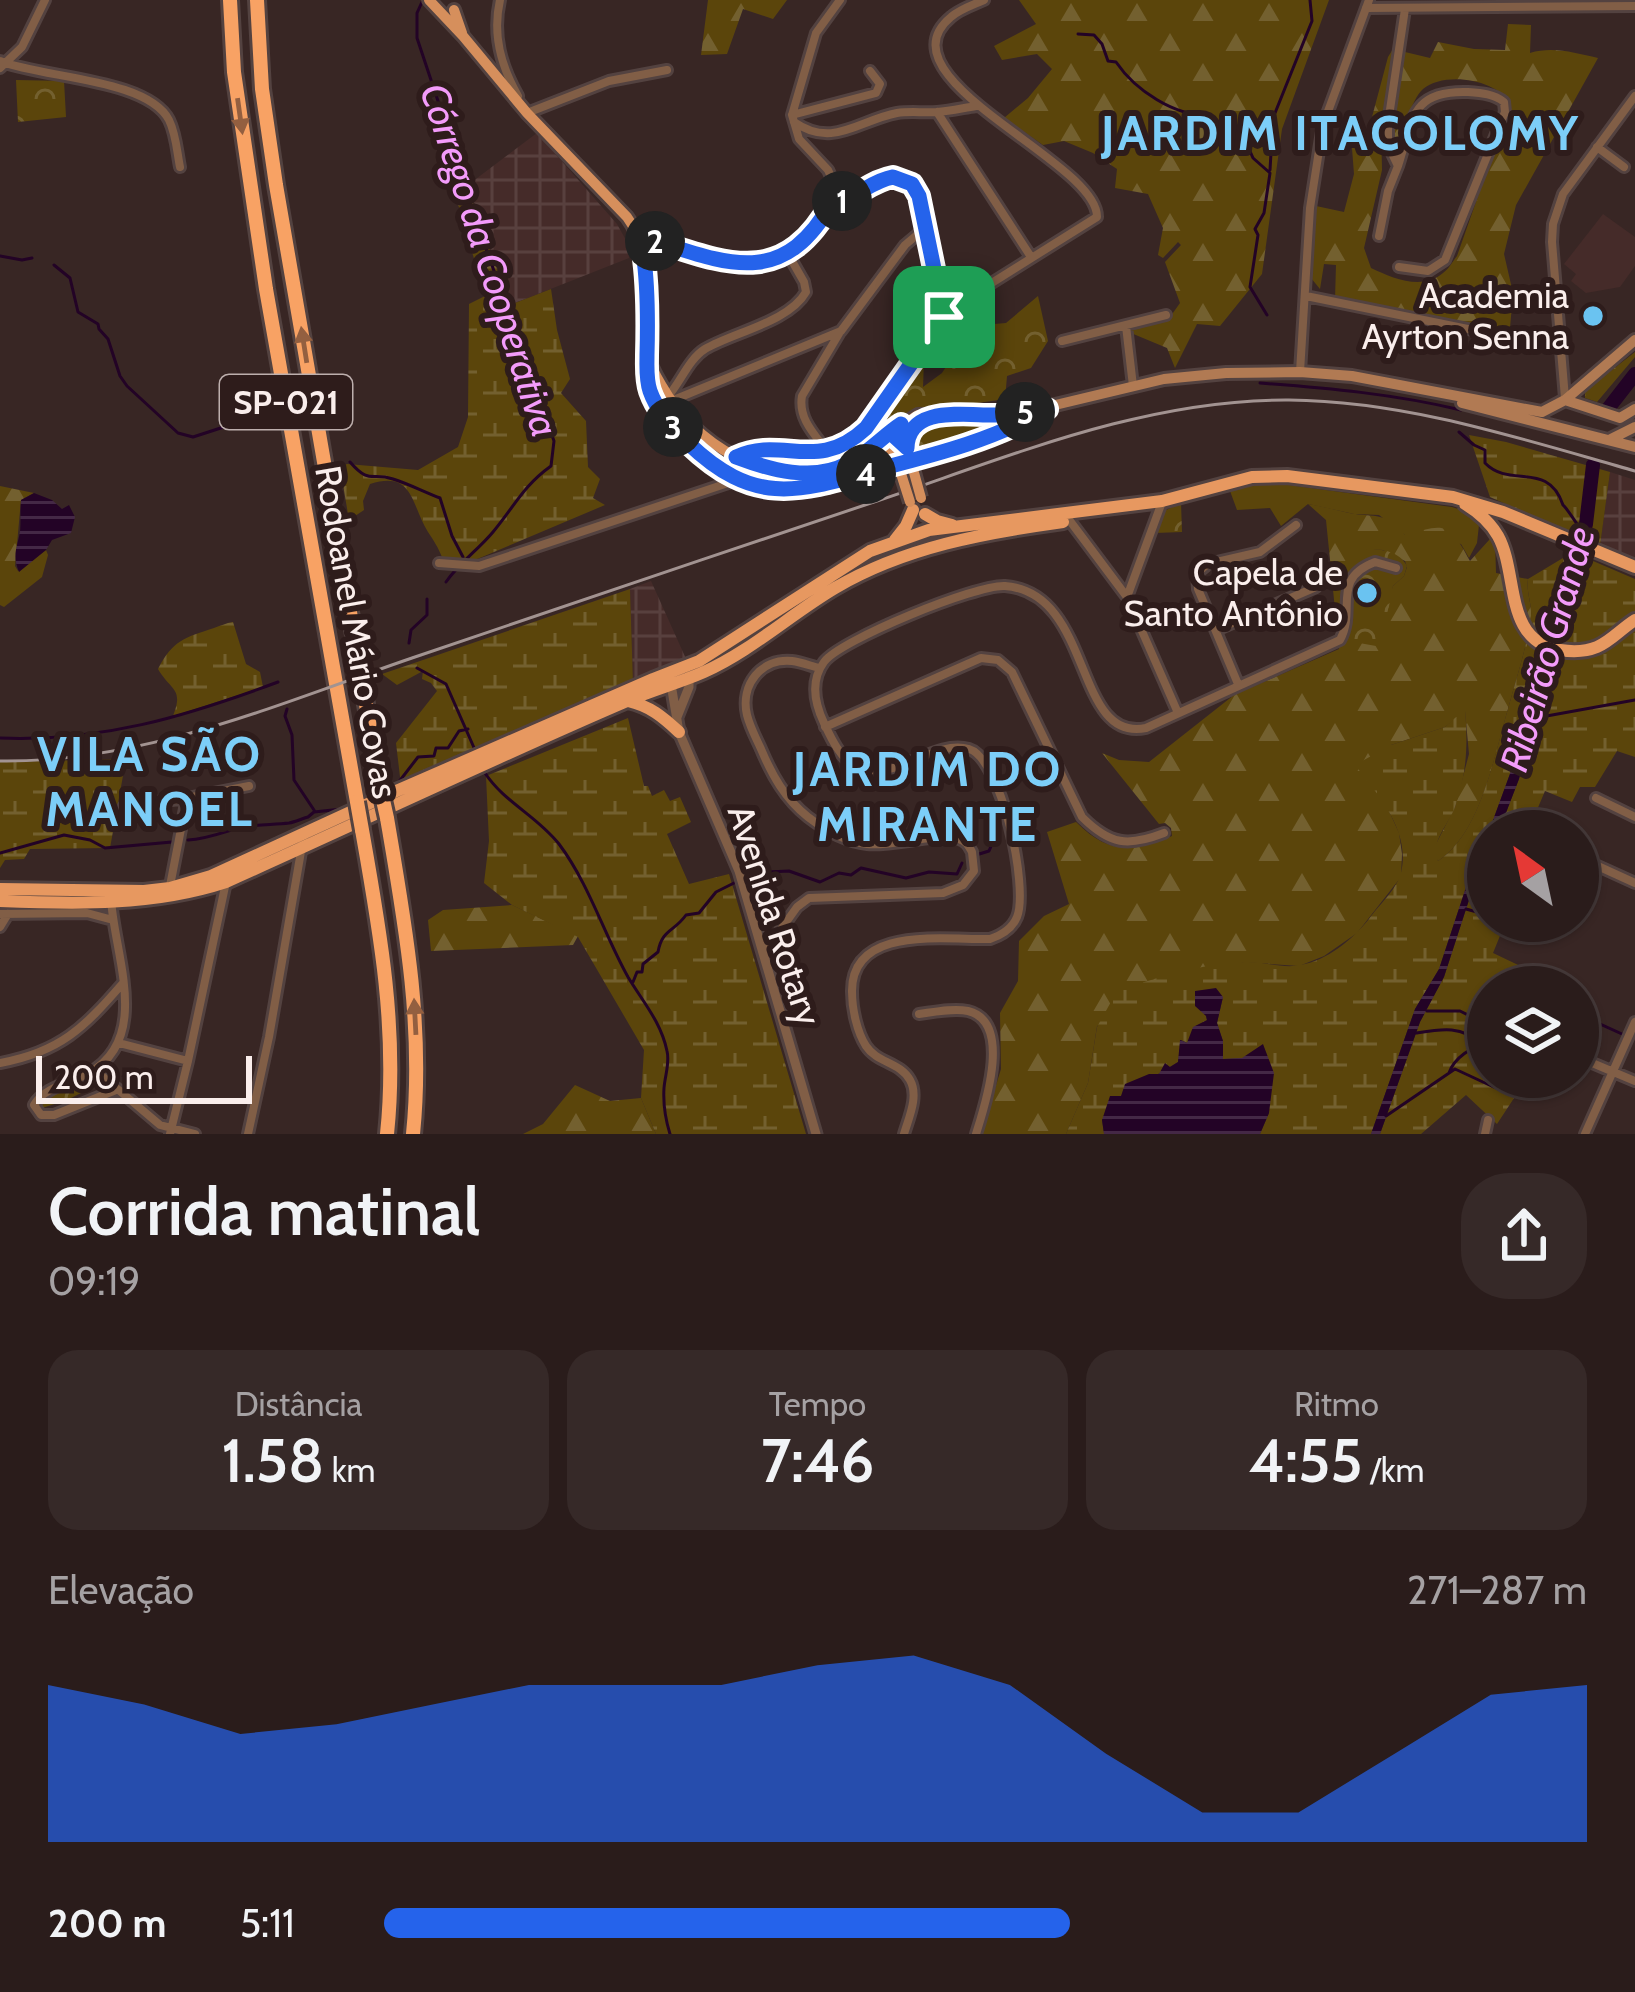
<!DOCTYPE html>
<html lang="pt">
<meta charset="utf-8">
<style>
body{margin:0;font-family:Cabin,sans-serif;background:#362928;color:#f1f3f6;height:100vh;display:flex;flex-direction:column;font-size:45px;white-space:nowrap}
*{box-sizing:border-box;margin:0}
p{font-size:39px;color:#a5a1a3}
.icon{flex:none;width:66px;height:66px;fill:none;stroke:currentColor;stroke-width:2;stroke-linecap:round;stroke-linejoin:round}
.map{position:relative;height:1134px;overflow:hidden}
.details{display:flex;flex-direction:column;background:#2a1c1b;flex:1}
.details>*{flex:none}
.needle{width:78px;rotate:327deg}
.controls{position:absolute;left:1467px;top:810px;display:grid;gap:24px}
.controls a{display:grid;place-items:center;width:132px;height:132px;border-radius:50%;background:#2a1c1b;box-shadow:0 3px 9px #0004,0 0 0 3px #463a3a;font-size:60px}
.scale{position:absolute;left:36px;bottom:30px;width:216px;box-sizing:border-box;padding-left:12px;border:6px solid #faeeec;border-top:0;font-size:33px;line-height:42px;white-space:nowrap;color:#faeeec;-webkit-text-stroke:9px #2e1c1b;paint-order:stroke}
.pin{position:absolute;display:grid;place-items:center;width:102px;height:102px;color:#fff;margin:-51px;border-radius:24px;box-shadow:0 6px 18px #0006}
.km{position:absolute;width:60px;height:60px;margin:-30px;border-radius:50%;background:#222;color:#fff;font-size:33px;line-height:60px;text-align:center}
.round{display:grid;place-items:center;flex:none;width:126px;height:126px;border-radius:48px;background:#362928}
.overview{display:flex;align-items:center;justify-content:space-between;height:204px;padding:0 48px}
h1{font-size:66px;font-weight:600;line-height:90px}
.metrics{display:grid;grid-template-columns:repeat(3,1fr);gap:18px;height:204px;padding:12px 48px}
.metrics div{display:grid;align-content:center;border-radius:30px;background:#362928;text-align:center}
.metrics b{font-size:60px;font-weight:600}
.metrics small{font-size:33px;font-weight:400}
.metrics p{font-size:33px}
.chart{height:336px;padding:24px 48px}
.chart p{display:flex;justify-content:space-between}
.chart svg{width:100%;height:216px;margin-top:12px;fill:#2563eb;opacity:.7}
ul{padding:0 48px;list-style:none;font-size:39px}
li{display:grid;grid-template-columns:192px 144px 1fr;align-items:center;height:90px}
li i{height:30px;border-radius:15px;background:#2563eb}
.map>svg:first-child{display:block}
.built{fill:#452b29}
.industrial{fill:url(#industrial-grid)}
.grass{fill:#5b450b}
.forest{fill:url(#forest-firs);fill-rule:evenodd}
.wetland{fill:url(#wetland-marsh)}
.park{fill:url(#park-crowns)}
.water{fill:url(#water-rules)}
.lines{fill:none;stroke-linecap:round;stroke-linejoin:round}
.stream{stroke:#230326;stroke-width:3}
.river{stroke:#230326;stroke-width:14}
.minor-casing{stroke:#534240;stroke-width:14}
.tertiary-casing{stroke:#534240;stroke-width:15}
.secondary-casing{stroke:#534240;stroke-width:16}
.primary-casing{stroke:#534240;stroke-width:16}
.trunk-casing{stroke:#534240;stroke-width:18}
.motorway-casing{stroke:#534240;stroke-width:20}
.minor{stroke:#815e46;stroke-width:8}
.tertiary{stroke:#815e46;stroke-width:9}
.secondary{stroke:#b17a53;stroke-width:10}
.primary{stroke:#d68f5c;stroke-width:10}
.trunk{stroke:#e79860;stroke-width:12}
.motorway{stroke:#f8a264;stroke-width:14}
.rail{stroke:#a29391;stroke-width:3}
.primary-bridge-casing{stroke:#534240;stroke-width:16;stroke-linecap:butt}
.motorway-bridge-casing{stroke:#534240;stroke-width:20;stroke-linecap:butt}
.primary-bridge{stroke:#d68f5c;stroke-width:10}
.motorway-bridge{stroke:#f8a264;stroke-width:14}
.oneway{fill:#935f40}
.route-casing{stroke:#fff;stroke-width:24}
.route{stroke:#2563eb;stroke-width:15}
.poi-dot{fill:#6ac3f1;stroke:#2e1c1b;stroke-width:4.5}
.labels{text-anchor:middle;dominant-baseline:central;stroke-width:12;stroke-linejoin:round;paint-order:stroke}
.shield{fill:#2e1c1b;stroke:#bdafad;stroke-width:3}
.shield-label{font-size:33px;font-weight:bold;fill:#faeeec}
.poi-label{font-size:36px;fill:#faeeec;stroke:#2e1c1b;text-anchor:end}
.street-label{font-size:36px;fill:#faeeec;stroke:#2e1c1b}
.water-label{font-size:39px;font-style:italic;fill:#f39bfa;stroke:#2e1c1b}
.district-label{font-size:48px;font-weight:bold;letter-spacing:3px;fill:#7ccef8;stroke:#2e1c1b}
</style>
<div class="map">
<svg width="1635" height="1134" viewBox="0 0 1635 1134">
<defs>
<pattern id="industrial-grid" width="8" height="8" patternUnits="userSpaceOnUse" patternTransform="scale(3)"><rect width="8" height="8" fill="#452b29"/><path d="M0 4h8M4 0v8" fill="none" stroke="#58403e"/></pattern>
<pattern id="forest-firs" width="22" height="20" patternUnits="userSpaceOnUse" patternTransform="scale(3)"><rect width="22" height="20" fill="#5b450b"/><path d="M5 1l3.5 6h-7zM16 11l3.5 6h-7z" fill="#73602f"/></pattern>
<pattern id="wetland-marsh" width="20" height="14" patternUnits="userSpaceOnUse" patternTransform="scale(3)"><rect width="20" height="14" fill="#5b450b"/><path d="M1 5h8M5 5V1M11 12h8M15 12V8" fill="none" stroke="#73602f"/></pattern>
<pattern id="park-crowns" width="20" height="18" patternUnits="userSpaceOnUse" patternTransform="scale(3)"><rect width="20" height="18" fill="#5b450b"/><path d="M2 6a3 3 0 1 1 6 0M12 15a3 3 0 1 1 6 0" fill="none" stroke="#73602f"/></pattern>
<pattern id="water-rules" width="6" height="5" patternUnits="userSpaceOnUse" patternTransform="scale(3)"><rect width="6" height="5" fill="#230326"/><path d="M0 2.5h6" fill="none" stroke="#442846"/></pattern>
</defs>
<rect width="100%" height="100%" fill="#382624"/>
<path class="built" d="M1603 214 1635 237V266L1620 287 1586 293 1571 281 1576 274 1564 264Z"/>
<path class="industrial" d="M537 133 617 224 628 244 629 258 510 305 468 185Z
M1610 472 1635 480V561L1600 546Z
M651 581 687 661 633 683 630 589Z"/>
<path class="grass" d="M1274 483 1452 507 1480 516 1477 543 1469 558 1461 544 1405 535 1379 515 1354 514 1308 504 1281 526 1270 508 1237 510 1230 491 1254 484Z"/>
<path class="forest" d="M708 0H787L773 19 743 9 727 54 701 55Z
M1019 0H1329L1282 129 1262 274 1220 326 1197 324 1175 368 1167 348 1131 333V330L1168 320 1180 303 1165 262 1181 245 1178 242 1163 258 1158 255 1163 228 1148 194 1115 188 1117 169 1093 153 1064 141 1043 145 1004 118 1028 98 1052 69 1037 54 1002 60 994 46 1036 24Z
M1508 24 1531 25 1530 53C1553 46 1575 53 1598 58L1516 205 1504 254 1513 293 1510 328 1504 331 1335 300 1336 265 1324 264 1320 289 1311 278 1316 206 1344 212 1354 174 1352 148 1364 147 1388 57 1393 49 1381 125 1382 170 1364 248 1371 268C1392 278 1422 291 1443 273 1449 269 1452 262 1457 256L1510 105C1499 79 1444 71 1423 89 1411 99 1402 137 1396 153 1386 123 1399 82 1405 52L1430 58 1438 42 1474 49 1505 50Z
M0 486 34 493 21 500 15 566 18 571 46 550 48 555 42 577 4 607 0 605Z
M1308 504C1322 506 1335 510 1349 513 1376 518 1386 511 1405 535 1446 523 1449 522 1470 561L1490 539 1495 541 1496 573 1528 579C1526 592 1532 604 1531 616 1527 648 1516 678 1508 709 1494 756 1481 833 1438 861L1434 854 1436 844 1455 807 1469 754 1465 711 1445 727 1391 745 1388 809 1399 833 1402 854 1401 877 1357 933 1324 956 1299 966 1243 962 1097 1026 1088 1083 1066 1134H981L1001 1069 1000 1013 1018 981 1019 941 1044 916 1069 904 1047 832 1076 822C1108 854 1132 853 1172 836L1171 828 1165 823 1159 824 1102 753 1119 760 1149 762 1234 695 1339 649 1326 520ZM1367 549 1383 550 1405 561 1407 567 1404 576 1393 586 1380 621 1349 591Z
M512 905 578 936 573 945 431 951 428 920 443 910Z
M575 1085 610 1101 641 1098 656 1134H523L543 1124Z"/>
<path class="wetland" d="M467 186 510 305 551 289 557 330 570 379 561 393 586 421 588 467 600 479 593 498 605 505 475 560 442 557C438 547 434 541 428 532 411 505 414 470 370 484L363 501 364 510 349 520 340 467 347 464 418 470 458 447 468 417 469 304 485 296 455 194Z
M1469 435 1506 442 1610 472 1600 546 1490 497Z
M1573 552 1511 771 1487 837 1475 860 1439 969 1415 1009 1371 1134H1260L1269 1113 1242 1058 1222 1059 1223 1041 1217 1023 1223 997 1206 1016 1207 1021 1188 1043 1181 1040 1178 1062 1121 1096 1102 1120 1104 1134H1066L1088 1083 1097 1027 1117 991C1154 978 1205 963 1245 962 1263 961 1283 969 1300 965 1327 961 1353 939 1369 919 1378 906 1397 889 1401 873 1411 831 1379 796 1355 765L1391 745 1445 727 1465 709C1468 743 1467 774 1455 807 1448 826 1430 841 1438 861 1481 833 1494 755 1508 709 1516 678 1527 648 1531 616 1532 603 1526 592 1528 579Z
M1579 555 1635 579V757L1617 751 1595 787H1580L1572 802 1545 791 1528 831H1499L1519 779Z
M630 589 633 683 401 785 396 743 437 691 431 683 422 679 423 671 397 685 382 674Z
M233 622 246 664 260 672 263 687 173 716C184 688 171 691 158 669 173 640 184 638 214 628 220 626 226 623 233 622Z
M628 718 644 786H648L652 796 664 790 670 801 680 797 691 822 667 834 689 884 729 874 806 1134H656L641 1098 644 1050 578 937 512 905 484 883 489 841 486 776Z
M126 759 110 848 30 849 24 859 5 860 0 868V762Z
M1488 852V921H1506L1493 953 1564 987H1488V1077H1513L1510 1091 1516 1095 1497 1124 1466 1095 1421 1134H1380L1420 1022 1444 977 1480 866Z"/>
<path class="park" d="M16 80 64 81 66 117 18 122Z
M1038 296 1048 341 1031 368 1007 376 1005 399 910 413 851 458 826 467 775 468 760 461 758 456C780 455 802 459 824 455 871 447 896 394 924 360L923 387 942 373 953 356 983 325 1006 323Z
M1635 352V357L1597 402 1585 398V391Z
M944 418 1000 423 993 429 918 455 912 449 911 438C920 425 928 420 944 418Z
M1181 503 1182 532 1154 533 1164 511Z
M1367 549C1382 549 1399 551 1407 566L1404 576 1393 586 1386 621 1380 622 1376 646 1348 641C1348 627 1349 613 1349 599 1348 574 1333 560 1367 549Z
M90 1076 96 1080 95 1086 67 1100 42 1108 37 1103 41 1097Z"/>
<path class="water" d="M34 493 52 500 62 509 69 505 75 517 71 533 52 540 46 550 19 572C12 555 17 548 20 532 21 522 20 510 21 500Z
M1573 552 1579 555 1519 779 1499 831H1489L1511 771Z
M1488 835V852L1480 866 1444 977 1420 1022 1380 1134H1371L1415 1009 1439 969 1475 860Z
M1216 988 1223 997 1217 1023 1223 1041V1059L1242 1058 1263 1044 1274 1073 1269 1113 1260 1134H1104L1102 1120 1110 1096H1121L1125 1084 1149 1074H1159L1165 1063 1170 1067 1178 1062 1180 1040 1187 1043 1193 1027 1207 1020 1206 1016 1195 1006V991Z"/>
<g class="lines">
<path class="stream" d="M422 2 417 13V38L468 191 470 203 554 441 551 466C523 486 514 507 493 532 478 550 460 562 446 582
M1078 34 1094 35 1102 44 1108 61 1116 62C1135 90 1175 117 1210 115 1214 123 1237 137 1246 142L1253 158 1270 173 1264 213 1255 229 1258 235 1250 287 1267 315
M1270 170 1273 118 1312 21 1310 0
M0 256 22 260 32 258
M54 265 70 278 78 312 98 324 99 329 108 339 120 376 127 386 178 433 193 437 230 425 259 420
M1260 383C1328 388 1394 394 1461 410
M1459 432 1474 445 1485 450V463C1510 489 1548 460 1563 505 1566 507 1581 530 1583 533
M350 462C370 485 371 472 393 479 409 484 424 492 440 498L452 536 463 557
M409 643 411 630 427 615V599
M417 668 446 684 475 750
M287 709 285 716 292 735 294 780 314 810
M1530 719 1635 700
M0 738C101 742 184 717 278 682
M485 773C504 802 537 816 559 844 589 884 604 934 628 977 643 1002 661 1022 667 1051 670 1063 665 1075 664 1088 663 1104 665 1118 670 1134
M398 783 418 757 434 756 436 748H448L459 731 468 729
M188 840C206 839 221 833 238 828 255 824 273 825 289 823 295 822 301 819 308 817L314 812 342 809
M0 853 64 835 90 840 105 848 172 842
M976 855 989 851 994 839
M749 873 789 871 820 882 839 873 851 875 861 868 906 878 929 872 957 874 962 863
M1466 909 1488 915
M633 982 637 972H642L643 964 658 952C662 929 674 932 686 915L699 913 716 892 734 883
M1427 1011H1460L1488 1025
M1578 1014 1622 1034
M1416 1033C1441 1029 1462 1025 1481 1044
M1449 1073C1454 1058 1472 1046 1488 1043
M1386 1116 1455 1069 1498 1089"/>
<path class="river" d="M1607 410 1635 374
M1571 571 1586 524 1593 465"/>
<g class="minor-casing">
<path id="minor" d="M500 0C492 35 501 66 518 96
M1366 8 1635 6
M0 61C40 78 147 78 169 120 176 134 177 152 180 167
M0 68 22 47 45 0
M937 112 1031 257
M527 113 609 81 667 70
M792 115 876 93 880 84 870 71
M794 122C833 149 859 120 897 113 910 111 924 113 937 112 950 111 963 108 976 106
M1597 147 1624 167
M1398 166C1413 120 1410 90 1468 92 1482 93 1494 94 1504 102L1505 112 1445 260 1428 271 1399 267
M833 202C866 197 876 168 912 184L919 196 944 317
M640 236 726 261 758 263 774 261 788 254 823 218 833 202V181L828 170 799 139 792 115 816 33 840 0
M1379 236 1388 191 1398 166 1388 145V123L1405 9
M1306 296 1561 348
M1126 326 1133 386
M1062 341 1166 315
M1300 372 1310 208 1323 125 1369 0
M669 395C681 381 689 359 705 349 734 332 789 322 806 292L804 282 788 254
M1565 398 1552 242 1553 224 1563 194 1635 96
M671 401 841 331 905 245 924 229
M827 451C814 434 798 418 802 396L840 332
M737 457C783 436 817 474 866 428L944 317 955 306 1097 217C1098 161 876 79 951 17 960 9 973 5 984 0
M1064 513 1127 597 1178 713
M439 563 479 566 737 480
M1127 597 1162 502
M1216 630 1316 587
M1238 684 1198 589 1197 573 1208 564 1260 552 1296 525
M825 727 981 658 998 660 1012 672 1082 817C1110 845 1128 847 1164 833
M1596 798 1635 817
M124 806 187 798 249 786
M1578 857 1635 883
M169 891 187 798
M111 899C114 954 152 1038 89 1073 71 1083 44 1087 34 1105L41 1115H54L116 1090
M0 914 87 913 113 920
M0 927 8 914
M764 953 797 907 809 898 943 893 963 885 974 871 972 852C968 845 967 842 959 839 942 832 891 847 867 844 846 842 825 830 808 817 785 799 772 775 761 749 756 738 750 727 747 715 740 685 761 658 792 661 801 662 811 666 819 668
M919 1014C934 1012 953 1008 968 1011 1013 1022 985 1105 976 1134
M119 1043 188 1061
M1578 1057 1635 1081
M0 1063C60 1052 84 1028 123 983
M95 1070 160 1125 195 1134
M170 1134 188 1061 226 882
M248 1134 269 1037 304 834
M904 1134C909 1117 919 1096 910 1080 900 1062 877 1063 866 1046 857 1032 852 1009 852 992 851 925 944 940 990 939 1002 935 1012 929 1017 917 1029 887 1001 758 969 749 931 739 895 785 855 766 840 758 831 738 824 723 815 704 810 681 824 662 840 640 977 584 1005 586 1094 593 1073 743 1146 728L1340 640C1357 610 1330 579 1375 562L1396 568
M1485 1134 1488 1120
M1585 1134 1635 1022"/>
</g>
<g class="tertiary-casing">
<path id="tertiary" d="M647 356C644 389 660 415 682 437 707 462 732 482 767 488 807 496 845 479 883 469 941 453 995 439 1047 410
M671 684 679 732 739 871 816 1134
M677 717 689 687V676"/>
</g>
<g class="secondary-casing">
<path id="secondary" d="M1565 400 1620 418 1635 409
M1462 403 1635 447
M884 436 918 415 1026 412 1164 379 1226 373 1300 372 1352 376 1542 412 1565 400 1635 340
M1611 439 1635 427
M907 448 910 430 927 418"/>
</g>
<g class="primary-casing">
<path id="primary" d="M429 0 463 36 527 113 627 217C657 257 639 306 647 352 649 364 656 376 662 386 695 445 766 487 834 469 853 464 875 444 894 452
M454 10 462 33
M866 451 884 436 899 439 908 451"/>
</g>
<g class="trunk-casing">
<path id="trunk" d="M1465 504C1478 512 1490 522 1498 536 1519 574 1503 641 1560 650 1573 652 1585 652 1597 647 1611 641 1622 628 1635 620
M925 514 937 521 952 525
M895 540 906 526 913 510
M628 701C650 706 663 717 679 732
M0 889 144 891 170 888 211 876 394 792 653 679 699 661 870 551 929 530 1162 501 1252 477 1287 476 1453 497 1503 512 1635 567
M0 901C76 904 153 906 226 882 360 822 492 759 627 701 652 690 679 683 704 672 751 651 791 614 835 588 905 547 984 533 1063 522"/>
</g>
<g class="motorway-casing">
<path id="motorway" d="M230 0 234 72 266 289 357 802
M257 0 262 89 276 185 381 791
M387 818C405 923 424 1027 413 1134
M362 830C380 931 398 1031 387 1134"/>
</g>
<use href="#minor" class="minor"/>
<use href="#tertiary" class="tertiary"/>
<use href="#secondary" class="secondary"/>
<use href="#primary" class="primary"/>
<use href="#trunk" class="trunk"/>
<use href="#motorway" class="motorway"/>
<path class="rail" d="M0 761C144 763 278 704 412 658 566 605 722 553 877 501 1011 456 1145 399 1289 400 1407 401 1522 439 1635 471"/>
<g class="primary-bridge-casing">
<path id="primary-bridge" d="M908 451 921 498
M896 458 910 502"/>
</g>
<g class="motorway-bridge-casing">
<path id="motorway-bridge" d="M381 791 387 818
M357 802 362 830"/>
</g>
<use href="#primary-bridge" class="primary-bridge"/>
<use href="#motorway-bridge" class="motorway-bridge"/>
</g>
<defs><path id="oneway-solid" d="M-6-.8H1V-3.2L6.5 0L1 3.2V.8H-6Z" transform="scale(3)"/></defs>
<g class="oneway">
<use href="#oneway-solid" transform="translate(240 116) rotate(82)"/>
<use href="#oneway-solid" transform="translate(304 345) rotate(-99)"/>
<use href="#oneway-solid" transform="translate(415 1017) rotate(-93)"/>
</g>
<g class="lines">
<g class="route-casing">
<path id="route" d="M893 177 912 184 919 196 944 317 866 428C817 474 782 435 736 457 770 470 813 482 847 464 866 455 883 436 901 424L895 437 907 448C908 404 967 416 997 415 1014 414 1031 412 1047 409 995 439 941 453 883 468 801 491 757 509 688 443 673 429 657 411 650 391 646 379 647 368 647 355 648 319 648 270 640 236 721 261 781 294 832 202 855 200 870 181 893 177Z"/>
</g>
<use href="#route" class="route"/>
</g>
<g class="poi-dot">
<circle cx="1593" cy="316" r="12"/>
<circle cx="1367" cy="593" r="12"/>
</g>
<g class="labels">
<rect class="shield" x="220" y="375" width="132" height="54" rx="9"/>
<g class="shield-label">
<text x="286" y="402">SP-021</text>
</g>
<g class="poi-label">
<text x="1569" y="295">Academia<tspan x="1569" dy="41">Ayrton Senna</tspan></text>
<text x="1343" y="572">Capela de<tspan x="1343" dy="41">Santo Antônio</tspan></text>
</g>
<g class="street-label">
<text transform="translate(357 632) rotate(80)">Rodoanel Mário Covas</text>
<text transform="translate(775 915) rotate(72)">Avenida Rotary</text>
</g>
<g class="water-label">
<text transform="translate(490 260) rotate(72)">Córrego da Cooperativa</text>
<text transform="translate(1547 649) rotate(-74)">Ribeirão Grande</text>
</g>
<g class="district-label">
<text x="1341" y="133">JARDIM ITACOLOMY</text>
<text x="150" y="754">VILA SÃO<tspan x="150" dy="55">MANOEL</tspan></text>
<text x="928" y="769">JARDIM DO<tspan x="928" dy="55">MIRANTE</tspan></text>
</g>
</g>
</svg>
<div class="controls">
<a><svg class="needle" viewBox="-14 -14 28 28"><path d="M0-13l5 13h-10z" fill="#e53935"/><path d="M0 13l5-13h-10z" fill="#a5a1a3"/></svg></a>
<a><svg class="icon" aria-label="layers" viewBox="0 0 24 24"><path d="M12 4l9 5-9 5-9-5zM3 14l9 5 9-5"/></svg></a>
</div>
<div class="scale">200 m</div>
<div class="pin" style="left:944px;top:317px;background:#1e9e55"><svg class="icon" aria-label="arrive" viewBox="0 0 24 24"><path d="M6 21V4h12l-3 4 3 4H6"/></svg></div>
<b class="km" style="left:842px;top:201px">1</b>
<b class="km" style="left:655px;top:241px">2</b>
<b class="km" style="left:673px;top:427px">3</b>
<b class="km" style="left:866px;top:474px">4</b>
<b class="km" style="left:1025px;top:412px">5</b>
</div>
<section class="details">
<div class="overview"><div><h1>Corrida matinal</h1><p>09:19</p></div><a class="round"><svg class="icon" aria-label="share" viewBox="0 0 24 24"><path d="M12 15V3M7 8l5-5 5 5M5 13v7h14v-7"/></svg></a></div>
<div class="metrics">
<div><p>Distância</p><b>1.58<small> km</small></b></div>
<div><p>Tempo</p><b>7:46</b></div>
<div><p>Ritmo</p><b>4:55<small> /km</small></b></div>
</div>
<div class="chart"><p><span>Elevação</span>271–287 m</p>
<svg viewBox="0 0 160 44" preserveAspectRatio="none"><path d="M0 44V12L10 16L20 22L30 20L40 16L50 12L60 12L70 12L80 8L90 6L100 12L110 26L120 38L130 38L140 26L150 14L160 12V44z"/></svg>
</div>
<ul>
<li><b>200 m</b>5:11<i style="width:57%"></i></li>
</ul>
</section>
